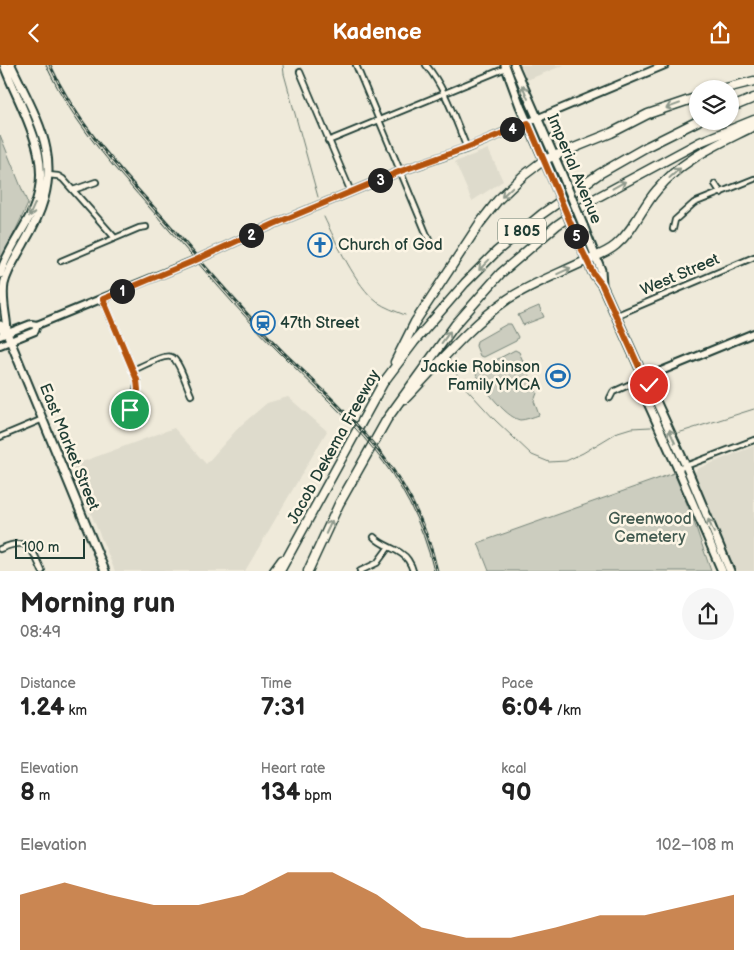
<!DOCTYPE html>
<meta charset="utf-8">
<style>
body{margin:0;font-family:"Balsamiq Sans",sans-serif;background:#f6f6f6;color:#222;height:100vh;display:flex;flex-direction:column;font-size:19px;white-space:nowrap}
*{box-sizing:border-box;margin:0}
p{font-size:16px;color:#767676}
.icon{flex:none;width:28px;height:28px;fill:none;stroke:currentColor;stroke-width:2;stroke-linecap:round;stroke-linejoin:round}
.map{position:relative;height:506px;overflow:hidden}
.drawer{display:flex;flex-direction:column;background:#fff;flex:1}
.drawer>*{flex:none}
.buttons{position:absolute;left:689px;top:15px;display:grid;gap:10px}
.buttons a{display:grid;place-items:center;width:50px;height:50px;border-radius:50%;background:#fff;box-shadow:0 1px 4px #0004;font-size:25px}
.scale{position:absolute;left:15px;bottom:12px;width:70px;box-sizing:border-box;padding-left:5px;border:2px solid #1f3d34;border-top:0;font-size:14px;line-height:18px;white-space:nowrap;color:#1f3d34;-webkit-text-stroke:4px #fcf5e5;paint-order:stroke}
.pin{position:absolute;display:grid;place-items:center;width:42px;height:42px;color:#fff;margin:-21px;border:2px solid #fff;border-radius:50%;box-shadow:0 1px 5px #0007}
.km{position:absolute;width:25px;height:25px;margin:-12px;border-radius:50%;background:#222;color:#fff;font-size:14px;line-height:25px;text-align:center}
.round{display:grid;place-items:center;flex:none;width:52px;height:52px;border-radius:26px;background:#f6f6f6}
.headline{display:flex;align-items:center;justify-content:space-between;height:85px;padding:0 20px}
h1{font-size:28px;font-weight:800;line-height:38px}
.metrics{display:grid;grid-template-columns:repeat(3,1fr);gap:8px;height:85px;padding:5px 20px}
.metrics div{display:grid;align-content:center}
.metrics b{font-size:25px;font-weight:800}
.metrics small{font-size:14px;font-weight:400}
.metrics p{font-size:14px}
.chart{height:140px;padding:10px 20px}
.chart p{display:flex;justify-content:space-between}
.chart svg{width:100%;height:90px;margin-top:5px;fill:#b45309;opacity:.7}
header{display:flex;justify-content:space-between;align-items:center;height:65px;padding:0 20px;background:#b45309;color:#fff;font-size:22px;font-weight:800}
.map>svg:first-child{display:block}
.built{fill:#dedbcc}
.green{fill:#cccdbf;stroke:#76857a}
.lines{fill:none;stroke-linecap:round;stroke-linejoin:round}
.stream{stroke:#6c7d71;stroke-width:1}
.street-casing{stroke:#1f3d34;stroke-width:8}
.secondary-casing{stroke:#1f3d34;stroke-width:10}
.primary-casing{stroke:#1f3d34;stroke-width:11}
.highway-casing{stroke:#1f3d34;stroke-width:11}
.street{stroke:#fcf5e5;stroke-width:4.5}
.secondary{stroke:#fcf5e5;stroke-width:6}
.primary{stroke:#fcf5e5;stroke-width:7}
.highway{stroke:#fcf5e5;stroke-width:8}
.tram{stroke:#1f3d34;stroke-width:1}
.rail-casing{stroke:#1f3d34;stroke-width:3}
.rail{stroke:#fcf5e5;stroke-width:1;stroke-dasharray:4;stroke-linecap:butt}
.primary-bridge-casing{stroke:#1f3d34;stroke-width:11;stroke-linecap:butt}
.primary-bridge{stroke:#fcf5e5;stroke-width:7}
.oneway{stroke:#8e998c}
.route-casing{stroke:#fff;stroke-width:10}
.route{stroke:#b45309;stroke-width:6}
.labels{text-anchor:middle;dominant-baseline:central;stroke-width:5;stroke-linejoin:round;paint-order:stroke}
.shield{fill:#fcf5e5;stroke:#617469;stroke-width:1}
.shield-label{font-size:15px;font-weight:bold;fill:#1f3d34}
.street-label{font-size:16px;fill:#1f3d34;stroke:#fcf5e5}
.poi-label{font-size:16px;fill:#1f3d34;stroke:#fcf5e5;text-anchor:start}
.park-label{font-size:16px;fill:#425a50;stroke:#fcf5e5}
</style>
<header><svg class="icon" aria-label="back" viewBox="0 0 24 24"><path d="M15 5l-7 7 7 7"/></svg>Kadence<svg class="icon" aria-label="share" viewBox="0 0 24 24"><path d="M12 15V3M7 8l5-5 5 5M5 13v7h14v-7"/></svg></header>
<div class="map">
<svg width="754" height="506" viewBox="0 0 754 506">
<rect width="100%" height="100%" fill="#efeada"/>
<filter id="ink" filterUnits="userSpaceOnUse"><feTurbulence type="fractalNoise" baseFrequency=".02" numOctaves="2"/><feDisplacementMap in="SourceGraphic" scale="10" xChannelSelector="R" yChannelSelector="G"/><feConvolveMatrix kernelMatrix="1 2 1 2 8 2 1 2 1" color-interpolation-filters="sRGB"/></filter>
<g filter="url(#ink)">
<path class="built" d="M521 0H564L527 15Z
M488 84 503 116 472 136 455 97Z
M288 332 327 366 245 506H115L71 401 174 363 206 399 240 361 267 338Z
M754 381V506H735L694 409 697 404Z"/>
<path class="green" d="M0 70 28 139 0 198Z
M539 241 544 252 523 260 518 250Z
M507 259H511L518 272 516 276 484 292 480 291 476 281 477 276Z
M515 285 519 287 537 328 534 336 539 350C533 352 525 355 520 355 505 352 480 319 475 306Z
M674 408 692 451 711 506H489L478 478Z"/>
<g class="lines">
<path class="stream" d="M283 0 284 9 318 132
M324 152C336 177 356 221 377 237 386 243 395 246 405 250
M449 294 461 318 495 355 532 390 549 397 566 396 583 388 618 367 631 363 651 362
M678 368 754 344"/>
<g class="street-casing">
<path id="street" d="M356 0 429 175
M426 0C446 24 455 55 467 83
M300 7 351 127
M328 76 506 3
M48 110 58 111 63 114 115 173
M715 119 721 128
M73 125 96 117
M673 164 675 155 694 138 754 114
M61 196 139 163 146 162
M103 234 137 315C138 332 128 337 132 354
M615 251 754 192
M133 305C141 302 164 289 171 292 179 294 187 322 191 330
M610 333 613 327 644 313
M0 372 43 354
M678 404 754 375
M374 472C383 482 401 484 408 495 410 498 412 502 413 506
M0 484C28 472 31 481 42 506
M360 506 377 498 388 483"/>
</g>
<g class="secondary-casing">
<path id="secondary" d="M0 271 31 259 37 260 196 195 274 159 401 106 467 83 665 0
M0 280 35 266 37 260
M644 313 754 268"/>
</g>
<g class="primary-casing">
<path id="primary" d="M11 0C23 26 41 57 46 84 53 119 41 149 24 178 17 191 7 205 4 219 1 236 7 252 7 268L105 506
M505 0 520 41 552 113
M514 0 561 107
M583 160 601 205 602 219
M574 166 593 208 602 220 644 313 650 323 686 401 730 506
M0 209C7 186 23 166 33 145 56 94 21 46 4 0
M0 260 2 265 7 268
M644 314 643 327 678 404 722 506"/>
</g>
<g class="highway-casing">
<path id="highway" d="M722 24 754 16
M730 43 754 33
M395 297 415 257 480 158 498 135 523 111 544 95 611 68 648 49 698 32
M405 334C438 300 469 261 508 234 531 219 558 209 583 197 594 192 607 188 616 180 634 165 642 142 657 125 682 94 719 79 754 61
M274 506 282 495
M280 506 383 318 414 277 465 218 497 186 542 149 599 109 648 81 698 56
M308 506 339 439 387 354 455 260 501 208 557 160 596 133 700 77 754 55"/>
</g>
<use href="#street" class="street"/>
<use href="#secondary" class="secondary"/>
<use href="#primary" class="primary"/>
<use href="#highway" class="highway"/>
<path class="tram" d="M46 0C75 63 118 106 163 158 201 201 238 246 279 287 349 357 410 404 434 506"/>
<g class="rail-casing">
<path id="rail" d="M50 0C78 63 127 112 172 163 208 205 244 248 283 287 352 353 415 408 437 506"/>
</g>
<use href="#rail" class="rail"/>
<g class="primary-bridge-casing">
<path id="primary-bridge" d="M561 107 583 160
M552 113 574 166"/>
</g>
<use href="#primary-bridge" class="primary-bridge"/>
</g>
<defs><path id="oneway-shaft" d="M-6 0H5M1.5-3L5.5 0L1.5 3" fill="none" stroke-width="1.6" stroke-linecap="round" stroke-linejoin="round" transform="scale(1.25)"/></defs>
<g class="oneway">
<use href="#oneway-shaft" transform="translate(525 27) rotate(-113)"/>
<use href="#oneway-shaft" transform="translate(673 41) rotate(160)"/>
<use href="#oneway-shaft" transform="translate(675 108) rotate(-42)"/>
<use href="#oneway-shaft" transform="translate(619 120) rotate(-29)"/>
<use href="#oneway-shaft" transform="translate(507 127) rotate(136)"/>
<use href="#oneway-shaft" transform="translate(32 145) rotate(114)"/>
<use href="#oneway-shaft" transform="translate(484 200) rotate(134)"/>
<use href="#oneway-shaft" transform="translate(564 206) rotate(-25)"/>
<use href="#oneway-shaft" transform="translate(446 272) rotate(-54)"/>
<use href="#oneway-shaft" transform="translate(672 371) rotate(-114)"/>
<use href="#oneway-shaft" transform="translate(711 461) rotate(-113)"/>
<use href="#oneway-shaft" transform="translate(329 462) rotate(-65)"/>
</g>
</g>
<g class="lines" filter="url(#ink)">
<g class="route-casing">
<path id="route" d="M130 345 138 325 137 315 103 234 196 195 274 159 401 106 466 83 528 58 582 185 593 208 602 220 644 313 649 320"/>
</g>
<use href="#route" class="route"/>
</g>
<defs>
<g id="church-ring" transform="scale(1.25)"><circle r="9.5" fill="#fcf5e5" stroke="#1f6fb2" stroke-width="1.5"/><path d="M-1.2-6h2.4v3.5h3.3v2.4h-3.3V6h-2.4V-.1h-3.3v-2.4h3.3Z" fill="#1f6fb2"/></g>
<g id="station-ring" transform="scale(1.25)"><circle r="9.5" fill="#fcf5e5" stroke="#1f6fb2" stroke-width="1.5"/><path d="M-3-6H3Q5-6 5-4V2Q5 4 3 4L4.5 6H3L1.5 4h-3L-3 6H-4.5L-3 4Q-5 4-5 2V-4Q-5-6-3-6ZM-3.5-4v3h7v-3ZM-3.5 1v1.5H-2V1ZM2 1v1.5H3.5V1Z" fill="#1f6fb2"/></g>
<g id="stadium-ring" transform="scale(1.25)"><circle r="9.5" fill="#fcf5e5" stroke="#1f6fb2" stroke-width="1.5"/><path d="M0-5a6.5 5 0 1 0 0 10a6.5 5 0 1 0 0-10ZM-3.5-1.8h7v3.6h-7Z" fill="#1f6fb2"/></g>
</defs>
<g fill-rule="evenodd">
<use href="#church-ring" x="320" y="180"/>
<use href="#station-ring" x="263" y="258"/>
<use href="#stadium-ring" x="558" y="311"/>
</g>
<g class="labels">
<rect class="shield" x="498" y="153.5" width="48" height="25" rx="4"/>
<g class="shield-label">
<text x="522" y="166">I 805</text>
</g>
<g class="street-label">
<text transform="translate(574 104) rotate(67)">Imperial Avenue</text>
<text transform="translate(680 210) rotate(-23)">West Street</text>
<text transform="translate(69 382) rotate(68)">East Market Street</text>
<text transform="translate(334 382) rotate(-61)">Jacob Dekema Freeway</text>
</g>
<g class="poi-label">
<text x="338" y="180">Church of God</text>
<text x="280" y="258">47th Street</text>
<text x="540" y="302" text-anchor="end">Jackie Robinson<tspan x="540" dy="18">Family YMCA</tspan></text>
</g>
<g class="park-label">
<text x="650" y="454">Greenwood<tspan x="650" dy="18">Cemetery</tspan></text>
</g>
</g>
</svg>
<div class="buttons">
<a><svg class="icon" aria-label="layers" viewBox="0 0 24 24"><path d="M12 4l9 5-9 5-9-5zM3 14l9 5 9-5"/></svg></a>
</div>
<div class="scale">100 m</div>
<div class="pin" style="left:130px;top:345px;background:#1e9e55"><svg class="icon" aria-label="arrive" viewBox="0 0 24 24"><path d="M6 21V4h12l-3 4 3 4H6"/></svg></div>
<div class="pin" style="left:649px;top:320px;background:#d93025"><svg class="icon" aria-label="check" viewBox="0 0 24 24"><path d="M5 12l5 5 9-10"/></svg></div>
<b class="km" style="left:122px;top:226px">1</b>
<b class="km" style="left:251px;top:170px">2</b>
<b class="km" style="left:380px;top:115px">3</b>
<b class="km" style="left:512px;top:64px">4</b>
<b class="km" style="left:576px;top:171px">5</b>
</div>
<section class="drawer">
<div class="headline"><div><h1>Morning run</h1><p>08:49</p></div><a class="round"><svg class="icon" aria-label="share" viewBox="0 0 24 24"><path d="M12 15V3M7 8l5-5 5 5M5 13v7h14v-7"/></svg></a></div>
<div class="metrics">
<div><p>Distance</p><b>1.24<small> km</small></b></div>
<div><p>Time</p><b>7:31</b></div>
<div><p>Pace</p><b>6:04<small> /km</small></b></div>
</div>
<div class="metrics">
<div><p>Elevation</p><b>8<small> m</small></b></div>
<div><p>Heart rate</p><b>134<small> bpm</small></b></div>
<div><p>kcal</p><b>90</b></div>
</div>
<div class="chart"><p><span>Elevation</span>102–108 m</p>
<svg viewBox="0 0 160 44" preserveAspectRatio="none"><path d="M0 44V17L10 11L20 17L30 22L40 22L50 17L60 6L70 6L80 17L90 33L100 38L110 38L120 33L130 27L140 27L150 22L160 17V44z"/></svg>
</div>
</section>
